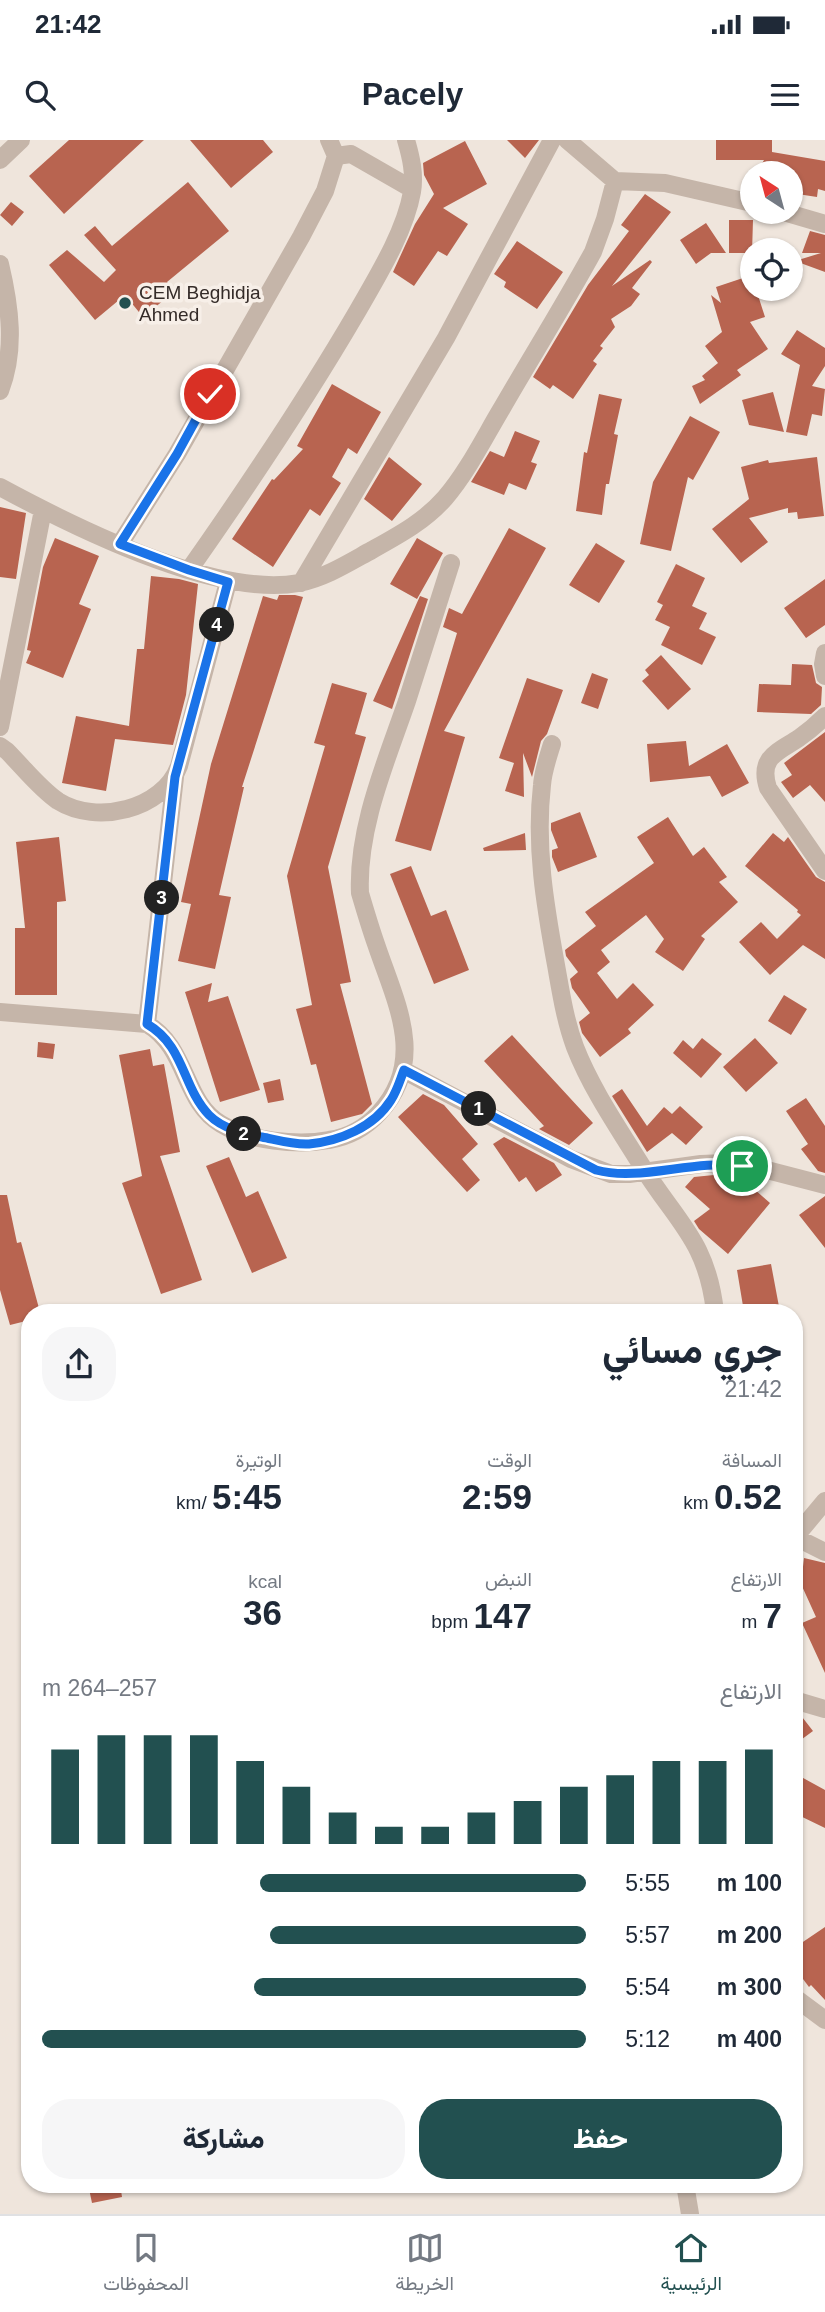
<!DOCTYPE html>
<html lang="ar">
<meta charset="utf-8">
<style>
body{margin:0;font-family:Helvetica,Vazirmatn,sans-serif;background:#f6f6f7;color:#1f2937;direction:rtl;height:100vh;display:flex;flex-direction:column;font-size:26px;white-space:nowrap}
*{box-sizing:border-box;margin:0}
p{font-size:23px;color:#747a83}
.icon{flex:none;width:38px;height:38px;fill:none;stroke:currentColor;stroke-width:2;stroke-linecap:round;stroke-linejoin:round}
.map{position:relative;flex:1;overflow:hidden;direction:ltr}
.details{position:absolute;left:21px;top:1164px;width:782px;height:889px;display:flex;flex-direction:column;background:#fff;border-radius:28px;box-shadow:0 2px 5px #0004;direction:rtl}
.details>*{flex:none}
.needle{width:46px;rotate:324deg}
.controls{position:absolute;left:740px;top:21px;display:grid;gap:14px}
.controls a{display:grid;place-items:center;width:63px;height:63px;border-radius:50%;background:#fff;box-shadow:0 2px 5px #0004;font-size:35px}
.pin{position:absolute;display:grid;place-items:center;width:60px;height:60px;color:#fff;margin:-30px;border:4px solid #fff;border-radius:50%;box-shadow:0 2px 7px #0007}
.km{position:absolute;width:35px;height:35px;margin:-18px;border-radius:50%;background:#222;color:#fff;font-size:19px;line-height:35px;text-align:center}
.round{display:grid;place-items:center;flex:none;width:74px;height:74px;border-radius:28px;background:#f6f6f7}
.overview{display:flex;align-items:center;justify-content:space-between;height:119px;padding:0 21px}
h1{font-size:38px;font-weight:800;line-height:52px}
.stats{display:grid;grid-template-columns:repeat(3,1fr);gap:10px;height:119px;padding:7px 21px}
.stats div{display:grid;align-content:center}
.stats b{font-size:35px;font-weight:800}
.stats small{font-size:19px;font-weight:400}
.stats p{font-size:19px}
.chart{height:196px;padding:14px 21px}
.chart p{display:flex;justify-content:space-between}
.chart svg{width:100%;height:126px;margin-top:7px;stroke:#225050;stroke-width:6}
.cta{display:flex;gap:14px;margin-top:auto;padding:14px 21px}
.cta a{flex:1;height:80px;border-radius:28px;background:#225050;color:#fff;font-size:28px;font-weight:800;line-height:80px;text-align:center}
.cta a+a{background:#f6f6f7;color:#1f2937}
ul{padding:0 21px;list-style:none;font-size:23px}
li{display:grid;grid-template-columns:112px 84px 1fr;align-items:center;height:52px}
li i{height:18px;border-radius:9px;background:#225050}
.status{display:flex;justify-content:space-between;align-items:center;height:49px;padding:0 35px;background:#fff;direction:ltr}
.status svg{height:19px;fill:currentColor}
header{display:flex;justify-content:space-between;align-items:center;height:91px;padding:0 21px;background:#fff;font-size:32px;font-weight:800}
.tab-bar{display:flex;justify-content:space-around;align-items:center;height:98px;border-top:2px solid #e0e1e3;background:#fff;font-size:19px;color:#747a83}
.tab-bar a{display:grid;justify-items:center;gap:4px}
.tab-bar .selected{color:#225050}
.map>svg:first-child{display:block}
.building{fill:#b86450}
.lines{fill:none;stroke-linecap:round;stroke-linejoin:round}
.minor{stroke:#c5b5a9;stroke-width:18}
.route-casing{stroke:#fff;stroke-width:14}
.route{stroke:#1a73e8;stroke-width:9}
.poi-dot{fill:#225050;stroke:#f7efe8;stroke-width:2.5}
.labels{text-anchor:middle;dominant-baseline:central;stroke-width:7;stroke-linejoin:round;paint-order:stroke}
.poi-label{font-size:19px;fill:#342b28;stroke:#f7efe8;text-anchor:start}
</style>
<div class="status"><b>21:42</b><svg viewBox="0 0 49 12"><path d="M0 12V9h3v3zM5 12V6h3v6zM10 12V3h3v9zM15 12V0h3v12zM26 1h20v11H26zM47 4h2v5h-2z"/></svg></div>
<header><svg class="icon" aria-label="menu" viewBox="0 0 24 24"><path d="M4 6h16M4 12h16M4 18h16"/></svg>Pacely<svg class="icon" aria-label="search" viewBox="0 0 24 24"><circle cx="10" cy="10" r="6"/><path d="M15 15l6 6"/></svg></header>
<div class="map">
<svg width="825" height="2074" viewBox="0 0 825 2074">
<rect width="100%" height="100%" fill="#efe5dc"/>
<path class="building" d="M69 0H144L64 74 29 36Z
M190 0H263L273 12 231 48Z
M507 0H539L525 18Z
M716 0H772V12L825 21V51L818 49 817 57 791 53V33H757L764 20H716Z
M465 1 487 44 443 68 468 84 447 116 438 111 414 146 393 132 415 84 434 54 424 35 423 23Z
M188 42 229 91 167 142 175 151 143 177 125 155 95 180 49 125 67 110 104 142 116 130 84 95 95 86 112 106Z
M645 54 671 72 612 146 650 120 652 122 632 148 640 154 631 166 611 179 615 187 600 206 603 208 593 221 597 224 573 259 553 245 550 249 533 237 588 145 629 91 621 85Z
M11 62 24 72 12 86 0 75Z
M729 80H753L752 113H729Z
M706 83 726 113H711L696 124 680 100Z
M810 91 825 95V132L795 121 821 113H802Z
M517 101 563 132 537 169 504 147 506 142 494 134Z
M752 135V149H756L765 177 750 182 768 209 737 230 741 235 700 264 692 246 705 240 702 236 718 223 705 206 722 192 711 155 721 163 716 147Z
M797 190 825 208V226L812 246 825 249 822 276 812 274 807 296 786 292 800 225 781 214Z
M332 244 381 272 357 314 348 308 332 337 341 343 320 376 310 369 273 427 232 399 272 339 274 340 303 309 297 306Z
M773 252 784 292 749 285 742 260Z
M599 254 622 259 614 294 618 295 609 344H606L602 375 576 371 584 312 587 313Z
M690 276 720 292 693 340 688 337 671 411 640 404 653 342Z
M515 291 540 301 531 322 537 324 526 350 509 343 504 355 471 342 490 311 504 317Z
M389 317 422 344 392 381 364 359Z
M817 317 824 376 798 379 797 372 788 373V368L749 378 768 402 741 423 712 389 749 359 741 327 768 320 769 323Z
M0 367 26 373 16 439 0 437Z
M509 388 546 408 444 591 465 597 431 711 395 701 457 493 443 487 442 490 449 468 462 474Z
M55 398 99 416 79 464 91 469 63 538 26 523 31 511 27 510 43 427Z
M417 398 443 413 417 459 390 444Z
M596 403 625 421 599 463 569 445Z
M676 424 705 438 692 466 707 473 699 489 716 497 702 525 661 505 670 487 655 480 663 465 657 462Z
M151 436 179 439 198 444 186 555 173 605 115 599 106 651 62 643 76 576 129 586 137 509H144Z
M825 439V485L806 498 784 468Z
M279 455H295L303 457 242 647H244L219 755 231 757 215 829 178 821 191 764 181 762 211 624 263 456 277 460Z
M420 456 428 459 392 569 373 561Z
M661 515 691 549 668 570 642 541 649 535 645 530Z
M792 524 812 525 816 543 822 547 821 565 811 574 757 572 759 544 791 545Z
M592 533 608 539 598 569 581 563Z
M527 538 563 550 547 594 541 601 532 637 523 613 524 657 505 651 514 623 499 618Z
M332 543 367 553 355 594 366 597 328 727 351 842 340 844 372 964 362 974 331 982 316 924 311 925 296 869 312 865 287 736 325 606 314 603Z
M825 592V662L810 645 793 658 781 642 792 635 784 623Z
M686 601 689 626 727 604 749 643 722 657 710 636 650 642 647 604Z
M580 672 597 717 558 732 552 717V710L558 708 551 690V683Z
M668 677 693 716 704 707 727 737 719 742 738 762 701 796 705 799 683 831 655 812 664 799 646 775 601 810 610 822 597 833 617 859 633 843 654 865 628 889 631 893 600 917 582 893 579 882 590 873 572 848 570 839 578 832 566 816 565 810 596 786 585 772 654 723 637 697Z
M525 693 526 710 484 711 483 708Z
M773 693 784 702 788 697 816 737 825 742V819L803 805 770 835 739 802 761 782 777 799 801 775 797 772 798 770 745 726Z
M59 697 66 761 57 762V855H15V788H25L16 702Z
M411 726 431 776 446 770 469 830 434 844 390 734Z
M212 843 208 862 228 856 260 950 220 962 185 852Z
M784 855 807 869 791 895 768 881Z
M512 895 593 983 569 1005 539 989 544 986 484 921Z
M702 898 722 914 701 938 673 913 683 900 693 909Z
M755 898 778 923 746 952 723 927Z
M38 902 55 904 53 919 37 917Z
M150 909 153 926 164 924 180 1012 160 1016 202 1140 161 1154 122 1043 142 1036 119 915Z
M280 939 284 960 268 963 263 943Z
M622 949 647 986 664 967 672 974 680 966 703 987 686 1005 672 993 647 1012 612 956Z
M423 954 444 965 478 1004 462 1019 480 1040 467 1052 398 977Z
M806 958 825 986V1033L818 1031 801 1009 808 1004 786 971Z
M504 997 554 1023 562 1035 536 1052 526 1037 519 1042 493 1004Z
M229 1017 246 1057 258 1051 287 1118 252 1133 206 1026Z
M724 1034 729 1035 742 1046 746 1042 770 1063 728 1114 699 1089 694 1081 710 1069 685 1047 694 1037Z
M0 1055H7L17 1103 21 1102 40 1172H30V1180L10 1185 0 1150Z
M825 1056V1108L799 1075Z
M771 1124 780 1172H744L737 1130Z
M804 1418 825 1423V1533L802 1483 816 1477 801 1444Z
M794 1572 799 1573 813 1591 794 1605Z
M794 1633 825 1650V1688L794 1673Z
M825 1787V1860L811 1845 809 1847 794 1827V1808Z
M88 2044H120L122 2057 92 2063Z"/>
<g class="lines">
<path class="minor" d="M336 16 351 14 412 49
M0 20 21 0
M615 41 665 43 752 63
M784 72 825 84
M0 124C10 166 16 210 0 251
M0 347C74 387 216 458 299 443 325 438 350 422 372 410 399 395 425 381 445 358 468 331 484 298 502 268 532 216 564 165 593 112L605 79 615 41 567 0
M120 404 177 314 301 97 325 51 336 16 329 0
M189 430C248 346 305 261 357 172 377 137 405 92 412 52 415 34 411 17 406 0
M301 443 446 198 552 0
M825 513 823 524 825 536
M825 576C817 584 809 591 799 598 778 612 758 617 768 648L825 731
M0 587 43 370
M552 604C548 617 543 631 542 645 535 706 545 765 556 825 561 853 565 880 575 907 591 948 617 986 640 1023 675 1081 707 1099 715 1172
M0 606 7 611C23 627 39 648 58 661 96 685 163 670 179 626L228 442
M0 872 147 884C188 908 183 962 221 984 249 1001 298 1006 329 1000 349 997 366 987 379 973 428 920 395 861 376 804 370 787 365 770 360 753 357 688 386 622 407 561 422 515 436 469 451 423
M147 884 175 637
M403 930 571 1019 611 1034H629L701 1024 725 1023 763 1029 825 1045
M825 1361 795 1397 825 1412
M794 1560 825 1569
M794 1857 825 1880
M685 2044 690 2074"/>
</g>
<g class="lines">
<g class="route-casing">
<path id="route" d="M210 254 177 314 120 404 189 430 228 442 175 637 147 884C185 906 182 947 209 975 223 989 243 993 262 997 277 1000 294 1005 309 1004 340 1001 374 987 391 960 397 951 400 940 404 930L596 1030C640 1042 693 1019 742 1026"/>
</g>
<use href="#route" class="route"/>
</g>
<circle class="poi-dot" cx="125" cy="163" r="7"/>
<g class="labels">
<g class="poi-label">
<text x="139" y="152">CEM Beghidja<tspan x="139" dy="22">Ahmed</tspan></text>
</g>
</g>
</svg>
<div class="controls">
<a><svg class="needle" viewBox="-14 -14 28 28"><path d="M0-13l5 13h-10z" fill="#e53935"/><path d="M0 13l5-13h-10z" fill="#747a83"/></svg></a>
<a><svg class="icon" aria-label="locate" viewBox="0 0 24 24"><circle cx="12" cy="12" r="6"/><path d="M12 2v4M12 18v4M2 12h4M18 12h4"/></svg></a>
</div>
<div class="pin" style="left:742px;top:1026px;background:#1e9e55"><svg class="icon" aria-label="arrive" viewBox="0 0 24 24"><path d="M6 21V4h12l-3 4 3 4H6"/></svg></div>
<div class="pin" style="left:210px;top:254px;background:#d93025"><svg class="icon" aria-label="check" viewBox="0 0 24 24"><path d="M5 12l5 5 9-10"/></svg></div>
<b class="km" style="left:479px;top:969px">1</b>
<b class="km" style="left:244px;top:994px">2</b>
<b class="km" style="left:162px;top:758px">3</b>
<b class="km" style="left:217px;top:485px">4</b>
<section class="details">
<div class="overview"><div><h1>جري مسائي</h1><p>21:42</p></div><a class="round"><svg class="icon" aria-label="share" viewBox="0 0 24 24"><path d="M12 15V3M7 8l5-5 5 5M5 13v7h14v-7"/></svg></a></div>
<div class="stats">
<div><p>المسافة</p><b>0.52<small> km</small></b></div>
<div><p>الوقت</p><b>2:59</b></div>
<div><p>الوتيرة</p><b>5:45<small> /km</small></b></div>
</div>
<div class="stats">
<div><p>الارتفاع</p><b>7<small> m</small></b></div>
<div><p>النبض</p><b>147<small> bpm</small></b></div>
<div><p>kcal</p><b>36</b></div>
</div>
<div class="chart"><p><span>الارتفاع</span>257–264 m</p>
<svg viewBox="0 0 160 44" preserveAspectRatio="none"><path d="M5 44V11M15 44V6M25 44V6M35 44V6M45 44V15M55 44V24M65 44V33M75 44V38M85 44V38M95 44V33M105 44V29M115 44V24M125 44V20M135 44V15M145 44V15M155 44V11"/></svg>
</div>
<ul>
<li><b>100 m</b>5:55<i style="width:60%"></i></li>
<li><b>200 m</b>5:57<i style="width:58%"></i></li>
<li><b>300 m</b>5:54<i style="width:61%"></i></li>
<li><b>400 m</b>5:12<i style="width:100%"></i></li>
</ul>
<div class="cta"><a>حفظ</a><a>مشاركة</a></div>
</section>
</div>
<nav class="tab-bar">
<a class="selected"><svg class="icon" aria-label="home" viewBox="0 0 24 24"><path d="M3 11l9-7 9 7M6 9v11h12V9"/></svg>الرئيسية</a>
<a><svg class="icon" aria-label="map" viewBox="0 0 24 24"><path d="M3 6l6-2 6 2 6-2v14l-6 2-6-2-6 2zM9 4v14M15 6v14"/></svg>الخريطة</a>
<a><svg class="icon" aria-label="saved" viewBox="0 0 24 24"><path d="M7 4h10v16l-5-4-5 4z"/></svg>المحفوظات</a>
</nav>
